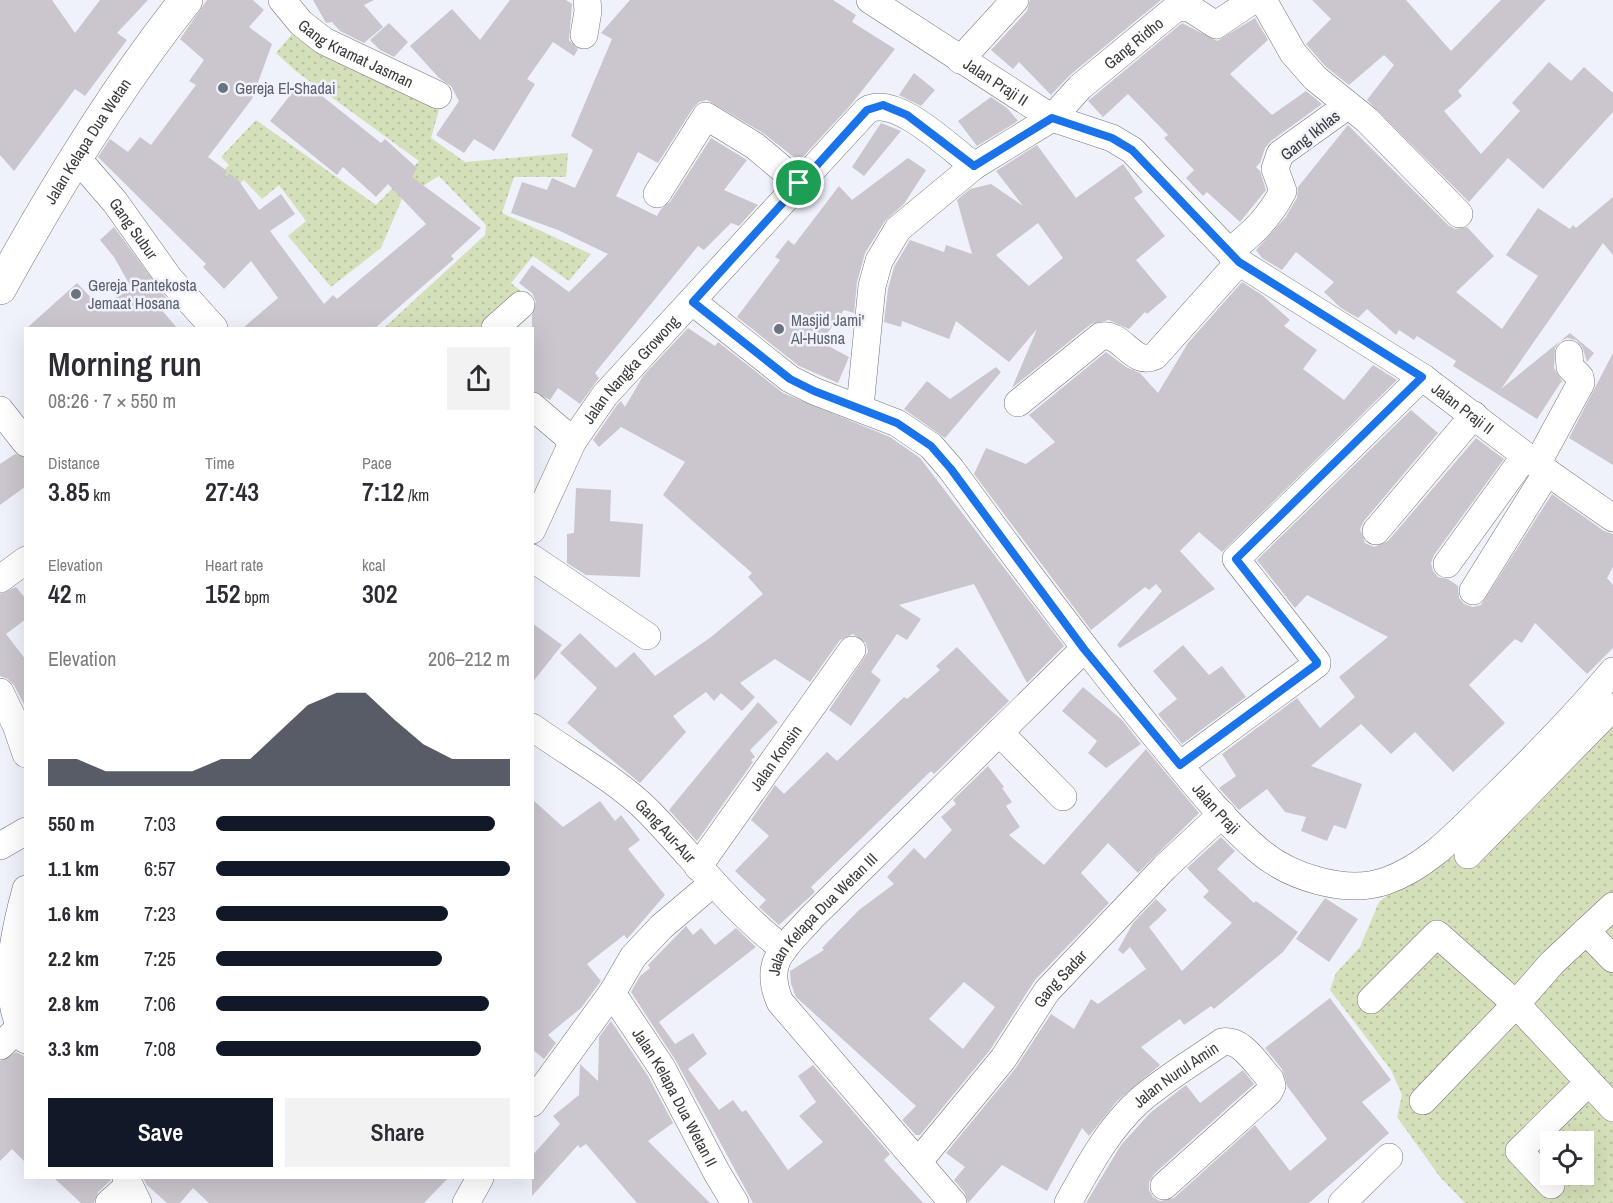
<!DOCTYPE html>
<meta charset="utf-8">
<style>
body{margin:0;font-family:"Archivo Narrow",sans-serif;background:#f2f2f3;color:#2b2b33;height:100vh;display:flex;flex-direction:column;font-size:22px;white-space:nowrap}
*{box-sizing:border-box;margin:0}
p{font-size:20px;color:#7c7c81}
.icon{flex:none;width:33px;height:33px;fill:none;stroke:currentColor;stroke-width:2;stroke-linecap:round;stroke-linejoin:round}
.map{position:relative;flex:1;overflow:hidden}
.panel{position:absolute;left:24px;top:327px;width:510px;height:852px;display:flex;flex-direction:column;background:#fff;border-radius:0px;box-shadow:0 6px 24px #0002}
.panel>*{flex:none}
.buttons{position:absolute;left:1540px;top:1131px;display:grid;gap:12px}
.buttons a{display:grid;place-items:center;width:54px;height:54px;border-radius:0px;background:#fff;box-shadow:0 6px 24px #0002;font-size:30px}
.pin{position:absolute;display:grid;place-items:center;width:51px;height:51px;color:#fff;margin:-26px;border:3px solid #fff;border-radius:50%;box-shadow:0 2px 6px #0007}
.round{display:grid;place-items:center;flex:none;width:63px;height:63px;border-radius:0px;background:#f2f2f3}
.overview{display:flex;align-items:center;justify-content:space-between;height:102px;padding:0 24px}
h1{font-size:33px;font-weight:600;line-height:45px}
.metrics{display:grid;grid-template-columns:repeat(3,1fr);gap:9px;height:102px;padding:6px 24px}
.metrics div{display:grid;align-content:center}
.metrics b{font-size:26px;font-weight:600}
.metrics small{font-size:16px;font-weight:400}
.metrics p{font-size:16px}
.chart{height:168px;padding:12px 24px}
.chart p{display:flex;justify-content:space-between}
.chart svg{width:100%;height:108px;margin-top:6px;fill:#111827;opacity:.7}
.button{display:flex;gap:12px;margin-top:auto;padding:12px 24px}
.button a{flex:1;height:69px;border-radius:0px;background:#111827;color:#fff;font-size:24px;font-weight:600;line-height:69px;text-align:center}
.button a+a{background:#f2f2f3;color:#2b2b33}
ul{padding:0 24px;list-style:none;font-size:20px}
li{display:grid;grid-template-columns:96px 72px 1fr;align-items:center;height:45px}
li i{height:15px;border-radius:8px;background:#111827}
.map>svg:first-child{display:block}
.green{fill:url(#green-dots);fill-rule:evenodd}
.building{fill:#cbc5cd;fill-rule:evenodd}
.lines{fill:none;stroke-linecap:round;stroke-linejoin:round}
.minor-casing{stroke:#74767e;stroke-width:28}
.tertiary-casing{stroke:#74767e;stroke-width:34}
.minor{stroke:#fff;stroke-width:27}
.tertiary{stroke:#fff;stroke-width:33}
.route-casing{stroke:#fff;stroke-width:12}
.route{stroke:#1a73e8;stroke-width:8}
.worship-dot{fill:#6b7280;stroke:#eff2fb;stroke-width:2}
.labels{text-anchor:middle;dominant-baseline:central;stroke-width:5;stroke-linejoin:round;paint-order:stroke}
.street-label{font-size:16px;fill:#393a3d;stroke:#eff2fb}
.worship-label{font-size:16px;fill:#5b616d;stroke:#eff2fb;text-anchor:start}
</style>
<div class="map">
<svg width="1613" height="1203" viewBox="0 0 1613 1203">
<defs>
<pattern id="green-dots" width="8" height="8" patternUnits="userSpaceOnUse" patternTransform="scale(1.5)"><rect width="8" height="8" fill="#d4e0b9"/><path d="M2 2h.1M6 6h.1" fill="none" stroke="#b7c1a0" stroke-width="1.8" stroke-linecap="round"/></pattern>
</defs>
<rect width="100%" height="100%" fill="#eff2fb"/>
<path class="green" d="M298 27 441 103 431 138 465 162 568 153 566 177H514L502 213 591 254 569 281 533 256 511 283 539 306 517 328H384L485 235 486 225 439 176 402 199 381 248 331 287 288 236 306 221 279 185 262 199 244 180 223 198 208 186 229 165 221 157 256 120 376 205 419 161 297 72 276 53Z
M1613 689V1203H1465L1440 1177 1397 1117 1402 1095 1391 1070 1330 990 1336 973 1360 947 1379 902 1438 855ZM1551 1142H1584V1174H1551Z"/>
<path class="building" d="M0 0H52L75 33 100 0H148L117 33 127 40 85 96 75 89 14 171 0 155Z
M207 0H253L264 10 249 27 272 44 252 99 208 157 227 171 223 181 229 173 239 181 259 210 281 194 295 214 270 231 324 304 333 295 337 299 426 224 388 184 376 197 343 167 337 175 270 121 302 80 381 143 385 139 417 168 412 177 481 228 451 256 454 259 375 328H243L278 298 251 261 224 289 203 267 206 264 98 157 110 139 128 152 140 137 151 145 196 85 189 81 204 60 180 39Z
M313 0H374L364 5 383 27 364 43 340 31 332 22 326 23Z
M510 0H566L572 4 569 40 578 49 574 56 553 42 527 79 535 84 494 151 474 139 464 153 436 135 459 101 451 86 439 78 410 46 452 9 480 40Z
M630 0H833L856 15 852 22 895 49 849 107 799 161 763 133 707 100 699 102 693 108 658 163 638 152 616 196 657 216 661 209 670 202 711 138 747 160 724 190 758 205 739 226 731 223 704 250 698 246 595 373 599 378 580 404 558 388 550 400 532 391V315L536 302 532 293 519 283 532 265 569 292 608 254 558 230 511 213 522 182 547 190 552 178 575 188 593 150 571 136 612 39 601 33Z
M1030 0H1161L1070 75 1051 95 1019 62 1013 69 991 50 1027 11Z
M1312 0H1406L1451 51 1501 0H1546L1458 91 1462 96 1444 111 1481 154 1520 111 1512 103 1549 62 1571 81 1584 67 1613 93V112L1543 189 1508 158 1469 202 1367 100 1394 65 1384 55 1349 85 1326 67 1306 44 1331 19Z
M1255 18 1268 40 1230 74 1272 115 1306 91 1322 104 1271 141 1265 148 1260 163 1256 167 1260 171 1266 190 1240 222 1207 192 1203 196 1186 178 1194 170 1164 138 1168 135 1128 94 1103 117 1088 101 1182 23 1217 41Z
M389 23 408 42 394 57 380 50 370 40Z
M914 73 935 90 921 106 899 95Z
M991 97 1007 108 1018 121 977 146 958 121Z
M881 123 901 131 864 176 852 167Z
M1348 125 1448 225 1455 229 1467 227 1494 256 1456 292 1502 329 1538 276 1506 255 1538 208 1570 229 1573 225 1576 228 1613 197V255L1603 243 1501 389 1570 333 1594 353 1587 362 1582 346 1576 340 1567 338 1560 341 1555 348 1554 368 1563 383 1561 382 1537 419 1453 366 1456 361 1417 336 1414 340 1399 330 1396 335 1367 309 1358 318 1341 308 1324 292 1334 282 1296 252 1282 270 1262 258 1256 250 1285 218 1297 198 1298 187Z
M1037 145 1076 198 1123 164 1143 192 1134 198 1165 236 1136 260 1167 297 1147 314 1145 312 1129 329 1109 320 1091 324 1012 388 1037 329 1009 362 956 321 949 339 902 321 901 327 884 322 888 289 894 267 910 240 944 252 946 245 972 254 957 200 970 189 991 184 1023 206 996 171ZM1038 223 1063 258 1029 286 996 255Z
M908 158 926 170 904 204 885 221 865 253 857 282 854 313 844 310 821 342 849 357 838 383 799 366 737 317 780 260 775 257 788 240 794 245 839 186 852 200Z
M114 227 170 303 160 308 177 328H27L77 283 99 306 132 289 114 257 100 240Z
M1242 282 1262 295 1290 320 1284 326 1317 350 1303 369 1344 400 1373 365 1397 380 1222 552 1199 532 1180 551 1215 589 1120 648 1117 645 1162 591 1156 584 1149 590 1145 587 1091 630 974 474 986 448 1026 464 1055 442 1029 415 1106 352 1126 367 1140 373 1158 393 1188 343Z
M688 328 715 346 718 342 783 393 890 437 920 458 1064 646 1027 683 974 584 899 605 921 619 907 640 897 634 871 672 881 680 851 726 829 710 868 652 866 643 853 634 840 640 810 682 775 659 740 683 755 697 742 711 721 693 714 701 706 692 673 716 686 732 640 783 567 723 597 688 560 653 580 633 616 668 634 652 655 676 711 637 763 594 748 577 752 573 663 495 685 462 621 427 599 447 593 440 617 405 621 401 625 407 643 376Z
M1613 353V465L1569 438Z
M996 367 1001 372 945 438 904 409 927 381 950 399Z
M1411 410 1438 433 1364 521 1360 529 1365 543 1374 547 1388 541 1476 438 1504 459 1434 555 1431 563 1433 571 1438 577 1448 579 1458 586 1459 598 1464 604 1473 607 1481 605 1552 494 1604 531 1613 534V567L1607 578 1613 585V648L1587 674 1535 623 1522 643 1515 639 1469 685 1505 723 1453 772 1415 732 1391 754 1361 724 1311 766 1362 784 1346 829 1334 825 1327 841 1301 831 1306 817 1285 812 1267 789 1239 810 1219 788 1236 776 1222 754 1297 698 1320 728 1355 697 1339 677 1388 637 1307 595 1295 608 1257 560Z
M15 454 26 458V486L0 505V464Z
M576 488 611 490 610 521 643 524 640 577 586 575 567 563V534L574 533Z
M16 587 26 599V619L6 634 26 660V708L14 685 8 679 0 676V594Z
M532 623 562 645 532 683Z
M1183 645 1209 675 1222 666 1246 697 1182 744 1158 714 1177 699 1153 671Z
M957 647 1009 701 934 774 931 771 811 887 815 892 779 925 759 907 766 900 735 871 769 836 751 820 775 785 784 794 827 752 837 761 904 697 907 699 940 670 936 666Z
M1083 687 1122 720 1141 744 1106 768 1088 753 1097 741 1062 711Z
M758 702 778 722 750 750 755 757 751 760 753 762 697 841 669 810Z
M1146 749 1199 813 1138 873 1108 843 1081 873 1109 903 1035 980 990 1050 920 1135H916L902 1120 916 1106 796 997 791 984 790 971 824 950 822 948 859 910 894 884 887 877 914 848 925 859 952 830 941 817 956 804 953 800 988 766 1004 787 1002 788 1012 802 1006 806 1020 827 1009 835 1044 865ZM964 982 995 1007 963 1049 929 1019Z
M532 799 563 827 600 801 615 821 621 815 640 840 628 849 665 895 627 939 624 935 587 964 601 981 581 1008 548 1035 556 1043 544 1059 532 1049Z
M1221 837 1235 851 1217 869 1254 903 1256 901 1298 932 1283 952 1214 1009 1211 1006 1184 1025 1180 1019 1141 1047 1160 1065 1117 1101 1089 1136 1082 1128 1047 1191 1002 1165 968 1203 965 1193 954 1180 965 1167 946 1153 1015 1069 1051 1014 1074 1029 1091 999 1098 1004 1146 969 1130 947 1123 954 1118 950 1133 923 1156 899 1167 910 1149 927 1182 971 1232 923 1203 897 1209 891 1187 868Z
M1325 898 1358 919 1329 962 1296 939Z
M686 926 693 935 701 928 715 945 736 928 756 947 659 1022 675 1044 693 1033 707 1054 688 1069 719 1110 733 1100 742 1112 746 1110 788 1170 823 1142 799 1116 816 1102 798 1076 813 1065 890 1154 884 1160 923 1203H753L676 1061 631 992 640 976 650 968 648 965Z
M1330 998 1391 1080 1362 1102 1389 1133 1309 1203H1086L1121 1145 1150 1113 1186 1085 1200 1103 1243 1070 1254 1084 1154 1174 1149 1182V1190L1153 1197 1160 1201 1174 1198 1255 1125 1290 1171 1327 1139 1287 1086 1282 1069 1265 1048Z
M611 1021 648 1076 673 1123 648 1141 710 1203H637L586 1144 580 1148 578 1145 532 1196V1156L560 1124 553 1116 579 1095 580 1064 598 1081 599 1037Z
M16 1052 26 1057V1163L12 1149 0 1161V1061Z
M54 1178H110L111 1180 98 1192 94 1203H81Z
M143 1178H448L424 1203H209L193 1188 180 1203H167L147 1185Z"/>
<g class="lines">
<g class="minor-casing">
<g id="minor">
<path id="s1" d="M282 0 301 23 324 41 438 95"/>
<path id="s2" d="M870 0 1052 118 1112 138 1132 150 1239 262 1422 377 1547 472 1613 518"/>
<path d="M1263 0 1293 53 1315 78 1367 120 1459 214"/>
<path d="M584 35 588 11 587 0"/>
<path d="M960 60 1015 0"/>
<path id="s3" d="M76 157 115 202 169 278 214 328"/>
<path d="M657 194 706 116 755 146 799 183"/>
<path d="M1229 252C1252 234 1270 217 1283 191L1275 169 1280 154 1347 106"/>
<path id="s4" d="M693 302 790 379 814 391 897 423 931 446 951 469C1016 558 1082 646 1151 731 1185 771 1218 816 1258 850 1289 877 1346 895 1386 881 1429 866 1461 829 1493 798 1535 757 1575 716 1613 671"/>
<path d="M495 328 521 305"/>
<path d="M1018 403 1101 336C1123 332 1132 367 1155 356L1239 262"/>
<path d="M532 406 573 441"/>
<path id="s5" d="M860 407 872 286 879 261 898 229 974 166 1052 118 1080 87 1176 8 1188 7 1216 25 1253 0"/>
<path d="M0 410 26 443"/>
<path d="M1537 464 1581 383 1580 377 1570 367 1569 354"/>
<path id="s6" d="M532 530 573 441 605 395 867 110C896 94 950 148 974 166"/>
<path d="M1376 531 1474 415"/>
<path d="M532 558 647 636"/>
<path d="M1447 564 1525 456"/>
<path d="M0 579 26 560"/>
<path d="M1473 591 1547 472"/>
<path d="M0 692 16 725 26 754"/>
<path id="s7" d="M532 727C569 754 616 779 648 811 693 857 732 910 784 949"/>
<path d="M999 732 1063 797"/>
<path d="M1180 765 1317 664V662L1236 559 1422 377"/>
<path d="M0 846 26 831"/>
<path d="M1468 855 1613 707"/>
<path id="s8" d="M698 867 852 650"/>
<path d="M26 889C13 936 0 995 26 1040"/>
<path d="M1586 931 1613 959"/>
<path id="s9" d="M612 993 662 1068 717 1173 735 1203"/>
<path d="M1371 1000 1437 934 1516 1004 1552 963 1613 906"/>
<path d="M0 1046 19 1028"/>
<path d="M1423 1101 1516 1004 1613 1108"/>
<path d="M532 1103 612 993 633 957 661 927 713 883"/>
<path id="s10" d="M919 1161 1003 1059 1047 991 1165 867 1222 814"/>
<path d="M126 1178 138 1203"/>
<path d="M1551 1185 1519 1151 1588 1083"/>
<path d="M109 1203 128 1186"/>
<path d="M466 1203 480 1178"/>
<path id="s11" d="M953 1203 780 1002C762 960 786 947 812 917L1084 649"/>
<path id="s12" d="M1068 1203C1088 1167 1108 1129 1139 1101 1164 1079 1195 1061 1222 1042 1242 1038 1257 1065 1270 1079L1272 1086 1269 1092 1164 1186"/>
<path d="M1342 1203 1389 1157"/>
</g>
</g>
<g class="tertiary-casing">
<g id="tertiary">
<path id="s13" d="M0 288C55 188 115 89 186 0"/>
</g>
</g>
<use href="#minor" class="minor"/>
<use href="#tertiary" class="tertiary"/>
</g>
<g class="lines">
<g class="route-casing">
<path id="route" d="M883 105 907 115 974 166 1052 118 1112 138 1132 150 1239 262 1422 377 1236 559 1317 662V664L1180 765 1084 649 951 469 931 446 897 423 814 391 790 379 693 302 867 110Z"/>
</g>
<use href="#route" class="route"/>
</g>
<g class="worship-dot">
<circle cx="223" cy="88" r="6"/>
<circle cx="76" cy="294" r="6"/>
<circle cx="779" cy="329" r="6"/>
</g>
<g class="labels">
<g class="street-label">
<text stroke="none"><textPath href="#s5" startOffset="486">Gang Ridho</textPath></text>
<text stroke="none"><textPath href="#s1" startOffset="93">Gang Kramat Jasman</textPath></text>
<text stroke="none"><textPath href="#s2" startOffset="150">Jalan Praji II</textPath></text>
<text transform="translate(1310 135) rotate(-38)">Gang Ikhlas</text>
<text stroke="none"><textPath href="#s13" startOffset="171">Jalan Kelapa Dua Wetan</textPath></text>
<text stroke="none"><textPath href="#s3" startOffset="92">Gang Subur</textPath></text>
<text stroke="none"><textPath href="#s6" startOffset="190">Jalan Nangka Growong</textPath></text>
<text stroke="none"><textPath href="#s2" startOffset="726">Jalan Praji II</textPath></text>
<text stroke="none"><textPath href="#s8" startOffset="134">Jalan Konsin</textPath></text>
<text stroke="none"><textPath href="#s4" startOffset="742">Jalan Praji</textPath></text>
<text stroke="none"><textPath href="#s7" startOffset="170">Gang Aur-Aur</textPath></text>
<text stroke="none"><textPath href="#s11" startOffset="372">Jalan Kelapa Dua Wetan III</textPath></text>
<text stroke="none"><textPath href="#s10" startOffset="231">Gang Sadar</textPath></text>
<text stroke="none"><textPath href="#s12" startOffset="170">Jalan Nurul Amin</textPath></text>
<text stroke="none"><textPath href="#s9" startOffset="122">Jalan Kelapa Dua Wetan II</textPath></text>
</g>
<g class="worship-label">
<text x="235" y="88">Gereja El-Shadai</text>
<text x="88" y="285">Gereja Pantekosta<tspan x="88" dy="18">Jemaat Hosana</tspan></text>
<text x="791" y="320">Masjid Jami'<tspan x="791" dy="18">Al-Husna</tspan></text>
</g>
</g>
</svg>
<div class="buttons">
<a><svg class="icon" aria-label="locate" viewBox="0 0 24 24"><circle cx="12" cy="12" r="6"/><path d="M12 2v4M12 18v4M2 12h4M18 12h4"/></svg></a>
</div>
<div class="pin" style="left:799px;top:183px;background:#1e9e55"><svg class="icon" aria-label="arrive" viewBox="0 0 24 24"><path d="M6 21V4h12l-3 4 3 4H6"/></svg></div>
<section class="panel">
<div class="overview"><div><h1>Morning run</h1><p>08:26 · 7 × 550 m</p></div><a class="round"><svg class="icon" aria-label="share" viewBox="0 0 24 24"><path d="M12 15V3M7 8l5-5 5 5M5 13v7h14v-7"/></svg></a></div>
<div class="metrics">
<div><p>Distance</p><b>3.85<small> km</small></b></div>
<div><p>Time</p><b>27:43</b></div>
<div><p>Pace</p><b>7:12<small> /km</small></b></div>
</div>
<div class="metrics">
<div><p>Elevation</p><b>42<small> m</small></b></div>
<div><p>Heart rate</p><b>152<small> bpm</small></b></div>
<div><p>kcal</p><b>302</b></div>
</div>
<div class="chart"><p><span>Elevation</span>206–212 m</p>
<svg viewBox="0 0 160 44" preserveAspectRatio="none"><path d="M0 44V33L10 33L20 38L30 38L40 38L50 38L60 33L70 33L80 22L90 11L100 6L110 6L120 17L130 27L140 33L150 33L160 33V44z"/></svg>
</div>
<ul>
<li><b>550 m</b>7:03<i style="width:95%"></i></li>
<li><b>1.1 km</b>6:57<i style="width:100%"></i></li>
<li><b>1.6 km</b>7:23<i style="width:79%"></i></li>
<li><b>2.2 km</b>7:25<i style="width:77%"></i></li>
<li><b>2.8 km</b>7:06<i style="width:93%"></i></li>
<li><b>3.3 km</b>7:08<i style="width:90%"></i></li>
</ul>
<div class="button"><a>Save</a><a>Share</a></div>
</section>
</div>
